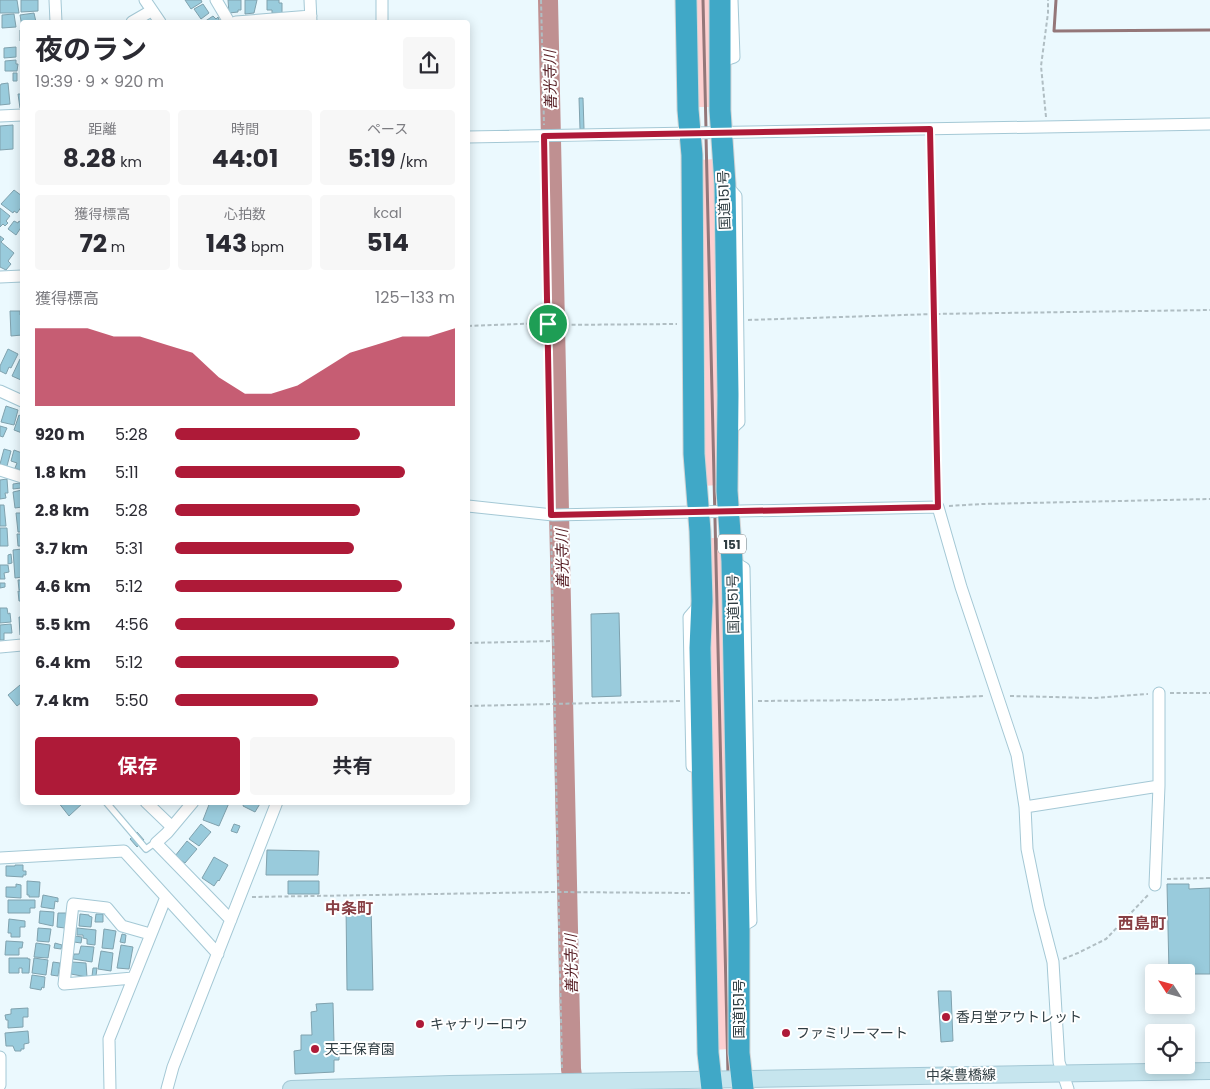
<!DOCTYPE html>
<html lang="ja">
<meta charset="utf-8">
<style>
body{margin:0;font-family:Poppins,"Noto Sans JP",sans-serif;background:#f7f7f7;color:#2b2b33;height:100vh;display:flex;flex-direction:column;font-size:19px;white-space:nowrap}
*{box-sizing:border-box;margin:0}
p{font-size:16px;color:#7c7c81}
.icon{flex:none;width:28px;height:28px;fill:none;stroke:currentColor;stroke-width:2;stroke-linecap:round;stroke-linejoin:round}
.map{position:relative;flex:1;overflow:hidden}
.sheet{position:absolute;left:20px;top:20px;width:450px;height:785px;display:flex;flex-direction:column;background:#fff;border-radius:5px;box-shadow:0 2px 12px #0003}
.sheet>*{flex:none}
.needle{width:32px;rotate:306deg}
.buttons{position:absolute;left:1145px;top:964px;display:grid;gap:10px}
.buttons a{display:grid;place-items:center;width:50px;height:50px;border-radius:5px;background:#fff;box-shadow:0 2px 12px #0003;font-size:25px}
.pin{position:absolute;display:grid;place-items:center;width:42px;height:42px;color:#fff;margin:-21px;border:2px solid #fff;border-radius:50%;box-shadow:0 1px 5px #0007}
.round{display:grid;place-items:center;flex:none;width:52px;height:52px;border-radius:5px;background:#f7f7f7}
.headline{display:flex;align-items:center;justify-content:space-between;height:85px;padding:0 15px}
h1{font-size:28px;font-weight:700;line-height:38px}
.metrics{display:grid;grid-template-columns:repeat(3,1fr);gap:8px;height:85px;padding:5px 15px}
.metrics div{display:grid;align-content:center;border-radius:5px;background:#f7f7f7;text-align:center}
.metrics b{font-size:25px;font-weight:700}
.metrics small{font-size:14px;font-weight:400}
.metrics p{font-size:14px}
.chart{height:140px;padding:10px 15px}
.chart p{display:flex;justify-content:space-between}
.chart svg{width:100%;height:90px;margin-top:5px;fill:#ae1a38;opacity:.7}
.action{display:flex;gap:10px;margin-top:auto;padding:10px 15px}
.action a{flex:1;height:58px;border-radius:5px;background:#ae1a38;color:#fff;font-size:20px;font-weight:700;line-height:58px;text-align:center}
.action a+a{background:#f7f7f7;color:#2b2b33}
ul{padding:0 15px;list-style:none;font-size:16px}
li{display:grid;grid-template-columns:80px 60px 1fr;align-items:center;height:38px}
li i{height:12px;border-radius:6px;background:#ae1a38}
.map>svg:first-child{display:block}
.green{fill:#fdd0d1}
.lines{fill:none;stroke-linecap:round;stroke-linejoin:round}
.stream{stroke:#947779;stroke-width:3}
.river{stroke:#bf9091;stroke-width:20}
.building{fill:#99cbdc;stroke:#80a2ae}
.lane-casing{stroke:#a4c8d5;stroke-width:8}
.street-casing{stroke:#a4c8d5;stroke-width:13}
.secondary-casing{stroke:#a4c8d5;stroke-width:18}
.highway-casing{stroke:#d1d4d5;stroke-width:23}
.path{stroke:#b0bec3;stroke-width:2;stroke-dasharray:4 2.5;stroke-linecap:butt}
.lane{stroke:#fff;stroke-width:5.5}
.street{stroke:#fff;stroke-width:11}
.secondary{stroke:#c6e5ee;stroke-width:16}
.highway{stroke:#40a8c7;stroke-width:21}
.route-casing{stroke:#fff;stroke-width:10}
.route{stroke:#ae1a38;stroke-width:6}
.poi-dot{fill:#ae1a38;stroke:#fff;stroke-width:2}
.labels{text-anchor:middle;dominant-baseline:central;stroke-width:4;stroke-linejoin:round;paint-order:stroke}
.shield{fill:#fff;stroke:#6d777b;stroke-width:1}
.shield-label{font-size:12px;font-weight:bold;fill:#2f3d42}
.street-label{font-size:14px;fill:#2f3d42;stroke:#fff}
.poi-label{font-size:14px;fill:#2f3d42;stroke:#fff;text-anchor:start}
.water-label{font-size:15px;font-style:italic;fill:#53191f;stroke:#fff}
.quarter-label{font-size:16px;font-weight:bold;fill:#873e43;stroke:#fff}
</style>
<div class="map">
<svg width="1210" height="1089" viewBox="0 0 1210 1089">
<rect width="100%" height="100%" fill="#ebf9fe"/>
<path class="green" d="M693 0H712V107H695Z
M715 159 719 485 703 486 700 160Z
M710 538H725L733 916 725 987 728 1049 715 1050 706 671Z"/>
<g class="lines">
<path class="stream" d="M703 0 706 129
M1056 0 1054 31 1210 30
M706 136 728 1074"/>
<path class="river" d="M548 0 571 1069 574 1089"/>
</g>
<path class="building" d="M0 0H17L19 13H0Z
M21 0H38V11L21 12Z
M185 0H201L202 2 191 9Z
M228 0H241V10H238V12L229 13Z
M245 0H257L254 13 245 14Z
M267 0H279V3H282V13H272V10H267Z
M203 4 209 13 201 19 194 9Z
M34 13 36 22H22V27L20 15Z
M14 14 16 27 2 28V15Z
M213 16 216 19 218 17 220 22H204Z
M20 30H22V44V41H20Z
M16 47V57L4 58V48Z
M16 60V64H18L17 71H5V61Z
M13 73H17V81H13Z
M8 83 10 104 0 105V86L1 84Z
M18 94H22V107L20 108Z
M579 98H583L584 129H580Z
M13 125V149L0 150V126Z
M14 190 22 196V206L17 213 14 211 13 213 1 204Z
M0 208 10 216 6 221 8 223 5 226 3 224 0 227Z
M14 221 18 223 19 221 22 223V226L16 235 8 229Z
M0 236 4 239 1 242 14 253 8 261 11 264 6 270 0 267Z
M10 311H20V315H22V335L11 336Z
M8 349 18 354 11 368 9 367 6 374 0 371V366Z
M20 359 22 360 21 380 12 376Z
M6 406 18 410 14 425 1 422Z
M19 415 22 417V433L14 430Z
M0 426 7 428 3 437 0 436Z
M4 449 11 451 7 466 0 464Z
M14 450 22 453V463L20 470 15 468 17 463 11 461Z
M7 479 8 493H5L6 498 0 499V480Z
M20 483 21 488 13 489V484Z
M22 490V507L15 508 13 492Z
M0 505H4L6 526H0Z
M16 513H22V532H18Z
M0 528H7L8 546H0Z
M17 534H22V546H18Z
M22 549V577L15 578 13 550Z
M11 554 12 563 8 564V555Z
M0 565H8L9 572 4 573 5 579H0Z
M18 580H22V590H19Z
M0 583H5V587L0 588Z
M18 591H22V601H19Z
M0 608H7L8 614 10 613 11 622 0 623Z
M619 613 621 696 592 697 591 614Z
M19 617H22V635H20Z
M11 624 12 633H4V640H0V625Z
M20 685 22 689V702L17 706 8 695Z
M58 802H84L69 816Z
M210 802 229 803 219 826 203 820Z
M244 802H261L255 812 243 806Z
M201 824 211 832 199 846 189 839Z
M234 824 240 826 237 833 231 831Z
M137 832 144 840 137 847 130 839Z
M187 841 197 849 185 863 175 856Z
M267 850 319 851 318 875H266Z
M214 857 228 865 219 881 218 880 214 886 202 878Z
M15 865H23V871H26V875H23V877L6 876V866H15Z
M27 881 40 882 39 897H29V895H27Z
M288 881H319V894H288Z
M16 884 21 885V898L6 897V887H16Z
M1167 884H1189V889L1210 888V974H1186V972H1169Z
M43 895 58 898V902L55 901 54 909 41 907Z
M8 900H35V908H30V913H8Z
M346 905H371L373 990H347Z
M40 911 54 912 53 926 39 923Z
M58 913H66L65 928 57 927Z
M80 914 89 915V916L92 917 91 927 79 926Z
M96 914H103V922H95Z
M9 919 25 921V927H20V937H11V933H8Z
M38 928 51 929 49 942 37 941Z
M77 928 96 930 95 945 87 944V939L83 938V935H77Z
M104 929 116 931 113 949 102 948Z
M122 934 126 935 125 943 120 942Z
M75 936 82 937 81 943 74 942Z
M6 941 23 942 22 948H19V955H5Z
M36 943 50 945 48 958 34 957Z
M55 943 62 945 61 949 54 948Z
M121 945 133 947 129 969 117 968Z
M81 946 94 947 92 962 73 959 74 954H79Z
M101 951 113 953 111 971 98 969Z
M9 958H28V959H30L29 973H22V968H19V973H9Z
M34 958 48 960 46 975 32 973Z
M53 962 60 963 58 976 51 975Z
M72 962 86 963 87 977 71 974Z
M93 968H97L96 976H92Z
M32 975 45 977 44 988 42 987 41 990 30 988Z
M938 991H951L953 1041 941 1042Z
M333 1003 334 1043H339V1060H334V1072L295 1074 294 1051 301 1050V1035H312L311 1012 317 1011 316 1004Z
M28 1008V1017H23V1027L8 1028V1020H6L5 1015 11 1014V1009Z
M28 1031 29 1043 24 1044V1049H21V1051H15L13 1046H6L5 1033Z"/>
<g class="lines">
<g class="lane-casing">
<path id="lane" d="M106 802 146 849 156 842"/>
</g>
<g class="street-casing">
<path id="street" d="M55 0 56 22
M145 0 160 22
M216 0 229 22
M310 0 311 22
M132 22 151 11
M236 22 311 16
M382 22V0
M719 62 734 57 732 0
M0 116 22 115
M468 137 1210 124
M726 185 736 196 739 422 728 432
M0 277 22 276
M0 391 22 401
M0 470 22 477
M468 506 553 515 938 507 961 587 1017 755 1025 807 1027 849 1039 908 1053 962 1059 1062 1068 1089
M732 561 744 568 750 891 751 921 739 928
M0 647 22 645
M692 766 689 617 701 603
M146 802 172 827
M193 802 167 833 156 843 231 920
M1025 807 1159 786
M0 858 124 851 218 954
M1155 885 1159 786V693
M133 978 64 984 73 904 107 908 122 926 150 934
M0 1057V1085
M110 1089 109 1039 166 897
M167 1089 173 1067 277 802"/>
</g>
<g class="secondary-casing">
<path id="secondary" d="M291 1089 450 1084 1210 1071"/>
</g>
<g class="highway-casing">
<path id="highway" d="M686 0 688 110 692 155 694 454 700 531 702 601 700 648 708 1053 712 1089
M720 0V110L725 184 728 395 727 491 732 561 739 928V1053L743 1089"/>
</g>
<path class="path" d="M541 0 544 125
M1046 117 1041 66 1048 13V0
M930 141 938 496
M544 148 551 503
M748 320 934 314 1210 310
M468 326 545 323 550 325 677 324
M949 506 982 504 1210 499
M551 525 562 1068
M468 643 554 641
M1170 693H1210
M1010 696 1094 698 1148 694
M758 701 888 700 985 696
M468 706 680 701
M1167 879 1210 878
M252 897 554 892 690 893
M1063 959 1078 953 1106 939 1149 894"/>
<use href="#lane" class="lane"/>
<use href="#street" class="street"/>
<use href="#secondary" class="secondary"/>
<use href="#highway" class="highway"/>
</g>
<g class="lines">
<g class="route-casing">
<path id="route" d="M930 129 938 507 551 515 544 136Z"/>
</g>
<use href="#route" class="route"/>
</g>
<g class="poi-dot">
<circle cx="946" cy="1017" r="5"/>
<circle cx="420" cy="1024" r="5"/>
<circle cx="786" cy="1033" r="5"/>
<circle cx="315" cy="1049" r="5"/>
</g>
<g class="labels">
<rect class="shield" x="718" y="534.5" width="28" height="19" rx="4"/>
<g class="shield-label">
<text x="732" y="544">151</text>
</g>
<g class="street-label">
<text transform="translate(724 200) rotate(-92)">国道151号</text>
<text transform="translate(733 604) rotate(-91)">国道151号</text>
<text transform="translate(739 1009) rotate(-90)">国道151号</text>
<text transform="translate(961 1075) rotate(-1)">中条豊橋線</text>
</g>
<g class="poi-label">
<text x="956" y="1017">香月堂アウトレット</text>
<text x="430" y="1024">キャナリーロウ</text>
<text x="796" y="1033">ファミリーマート</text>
<text x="325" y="1049">天王保育園</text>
</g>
<g class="water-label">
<text transform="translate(550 80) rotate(-91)">善光寺川</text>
<text transform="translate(562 559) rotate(-91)">善光寺川</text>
<text transform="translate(571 964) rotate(-91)">善光寺川</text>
</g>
<g class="quarter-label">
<text x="349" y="908">中条町</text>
<text x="1142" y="923">西島町</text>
</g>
</g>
</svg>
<div class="buttons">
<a><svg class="needle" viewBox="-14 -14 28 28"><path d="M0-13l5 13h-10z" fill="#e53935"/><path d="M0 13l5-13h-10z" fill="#7c7c81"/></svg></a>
<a><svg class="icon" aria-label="locate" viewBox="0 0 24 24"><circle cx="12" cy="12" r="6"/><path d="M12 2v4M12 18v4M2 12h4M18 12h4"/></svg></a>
</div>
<div class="pin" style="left:548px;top:324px;background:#1e9e55"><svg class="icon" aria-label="arrive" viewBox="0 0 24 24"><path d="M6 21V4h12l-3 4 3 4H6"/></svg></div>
<section class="sheet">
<div class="headline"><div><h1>夜のラン</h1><p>19:39 · 9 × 920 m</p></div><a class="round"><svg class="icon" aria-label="share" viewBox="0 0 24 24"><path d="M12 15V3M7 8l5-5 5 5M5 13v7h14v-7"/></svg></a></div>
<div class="metrics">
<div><p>距離</p><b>8.28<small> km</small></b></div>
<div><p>時間</p><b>44:01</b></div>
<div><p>ペース</p><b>5:19<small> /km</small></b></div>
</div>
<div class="metrics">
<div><p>獲得標高</p><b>72<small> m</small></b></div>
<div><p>心拍数</p><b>143<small> bpm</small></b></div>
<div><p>kcal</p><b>514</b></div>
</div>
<div class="chart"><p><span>獲得標高</span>125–133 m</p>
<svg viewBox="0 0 160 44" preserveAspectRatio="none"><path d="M0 44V6L10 6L20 6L30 10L40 10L50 14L60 18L70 30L80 38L90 38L100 34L110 26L120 18L130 14L140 10L150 10L160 6V44z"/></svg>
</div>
<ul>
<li><b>920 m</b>5:28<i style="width:66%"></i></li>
<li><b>1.8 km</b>5:11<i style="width:82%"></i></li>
<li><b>2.8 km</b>5:28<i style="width:66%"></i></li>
<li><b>3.7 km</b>5:31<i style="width:64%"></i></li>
<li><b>4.6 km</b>5:12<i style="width:81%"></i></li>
<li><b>5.5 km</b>4:56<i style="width:100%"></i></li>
<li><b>6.4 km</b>5:12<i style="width:80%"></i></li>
<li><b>7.4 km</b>5:50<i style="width:51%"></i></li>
</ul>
<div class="action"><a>保存</a><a>共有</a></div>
</section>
</div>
